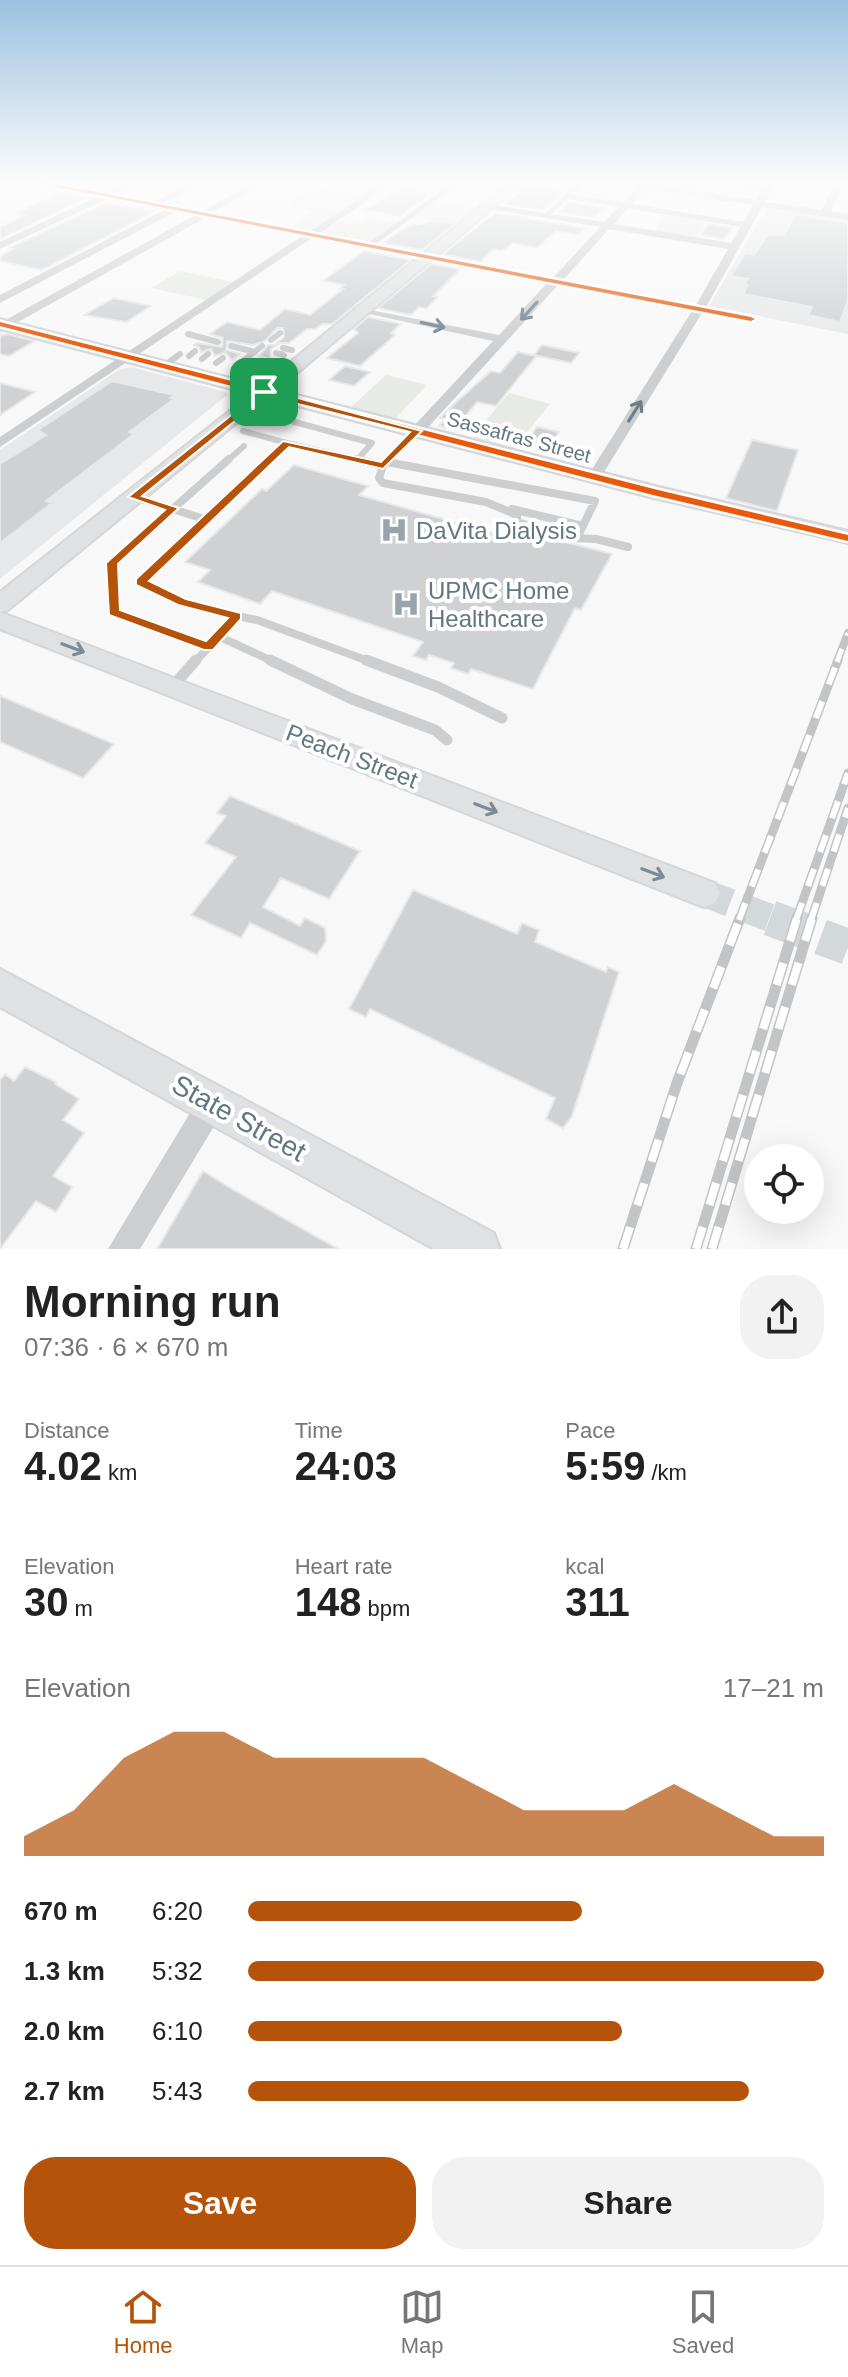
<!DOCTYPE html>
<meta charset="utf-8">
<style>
body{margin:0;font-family:Helvetica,sans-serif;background:#f2f2f2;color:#222;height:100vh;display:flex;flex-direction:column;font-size:30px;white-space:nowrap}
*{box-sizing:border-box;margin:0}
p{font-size:26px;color:#767676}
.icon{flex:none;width:44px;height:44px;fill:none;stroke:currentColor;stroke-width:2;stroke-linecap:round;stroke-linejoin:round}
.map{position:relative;height:1249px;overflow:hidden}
.side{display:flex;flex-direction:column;background:#fff;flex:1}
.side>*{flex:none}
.fabs{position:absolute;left:744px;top:1144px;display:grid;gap:16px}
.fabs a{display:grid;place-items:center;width:80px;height:80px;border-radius:50%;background:#fff;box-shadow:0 8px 32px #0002;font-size:40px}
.pin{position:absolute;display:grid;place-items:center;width:68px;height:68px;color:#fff;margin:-34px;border-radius:16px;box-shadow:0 4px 12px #0006}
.round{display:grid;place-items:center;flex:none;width:84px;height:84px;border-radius:32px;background:#f2f2f2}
.head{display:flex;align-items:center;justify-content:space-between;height:136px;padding:0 24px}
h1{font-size:44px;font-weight:700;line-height:60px}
.metrics{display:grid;grid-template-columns:repeat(3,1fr);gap:12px;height:136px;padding:8px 24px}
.metrics div{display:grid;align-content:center}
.metrics b{font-size:40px;font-weight:700}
.metrics small{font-size:22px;font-weight:400}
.metrics p{font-size:22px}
.chart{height:224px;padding:16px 24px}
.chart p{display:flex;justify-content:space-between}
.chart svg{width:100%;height:144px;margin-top:8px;fill:#b45309;opacity:.7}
.cta{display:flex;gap:16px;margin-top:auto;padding:16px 24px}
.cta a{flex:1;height:92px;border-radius:32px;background:#b45309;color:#fff;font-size:32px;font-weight:700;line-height:92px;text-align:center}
.cta a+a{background:#f2f2f2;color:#222}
ul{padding:0 24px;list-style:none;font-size:26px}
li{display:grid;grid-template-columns:128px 96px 1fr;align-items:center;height:60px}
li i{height:20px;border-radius:10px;background:#b45309}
.tab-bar{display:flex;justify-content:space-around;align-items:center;height:112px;border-top:2px solid #e0e0e0;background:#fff;font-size:22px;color:#767676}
.tab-bar a{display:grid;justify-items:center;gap:4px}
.tab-bar .active{color:#b45309}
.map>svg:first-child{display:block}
.built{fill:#e7e8e9}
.green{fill:#e7eae5}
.building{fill:#cfd1d3;stroke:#e8e8e8;stroke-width:2}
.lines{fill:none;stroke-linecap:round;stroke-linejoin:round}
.secondary-tunnel-far1{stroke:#d3d8db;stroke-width:28;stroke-dasharray:28 14;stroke-linecap:butt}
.secondary-tunnel{stroke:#d3d8db;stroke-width:36;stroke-dasharray:36 18;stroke-linecap:butt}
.secondary-casing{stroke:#d5d6d7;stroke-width:4}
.primary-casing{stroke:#d4d5d6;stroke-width:4}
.lane-far3{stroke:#cdcecf;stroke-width:5}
.lane-far2{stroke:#cdcecf;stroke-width:6}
.lane-far1{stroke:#cdcecf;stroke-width:8}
.lane{stroke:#cdcecf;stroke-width:11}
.street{fill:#cdcecf;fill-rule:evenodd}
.secondary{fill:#e0e1e2;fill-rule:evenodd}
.primary{fill:#e0e1e2;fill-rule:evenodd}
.rail-far2-casing{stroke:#c2c4c5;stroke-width:8}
.rail-far1-casing{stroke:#c2c4c5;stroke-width:9}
.rail-casing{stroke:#c2c4c5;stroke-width:11}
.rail-far2{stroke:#fff;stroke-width:5;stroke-dasharray:14;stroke-linecap:butt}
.rail-far1{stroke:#fff;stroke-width:6;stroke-dasharray:18;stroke-linecap:butt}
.rail{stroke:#fff;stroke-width:8;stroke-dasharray:23;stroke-linecap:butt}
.cycleway-casing{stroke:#fff;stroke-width:5}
.cycleway{fill:#e8590c;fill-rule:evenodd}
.oneway{stroke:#6e7f8b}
.oneway2{stroke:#7c8b96}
.route{fill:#b45309;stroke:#fff;stroke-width:2;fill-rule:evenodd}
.labels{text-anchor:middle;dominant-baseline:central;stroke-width:8;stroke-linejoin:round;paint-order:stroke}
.far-street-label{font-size:20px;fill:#637683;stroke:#fff}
.poi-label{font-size:24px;fill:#637683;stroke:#fff;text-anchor:start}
.street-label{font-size:24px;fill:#637683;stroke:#fff}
.near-street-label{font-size:28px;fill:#637683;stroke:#fff}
</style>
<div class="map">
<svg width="848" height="1249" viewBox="0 0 848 1249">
<rect width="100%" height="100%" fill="#f8f8f8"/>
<path class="built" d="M767 208 848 219V334L709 306Z
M131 367 226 392 227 395 0 579V450L120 369Z"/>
<path class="green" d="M318 187 365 195 310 231 290 229 315 211 289 204Z
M433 201 481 208 461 225 412 216Z
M664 213 708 220 695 239 655 232Z
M366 219 398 223 368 244 322 233 340 221 359 224Z
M180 271 233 282 207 300 151 288Z
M386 375 427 385 396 418 351 407Z
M509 393 550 404 514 448 472 437Z"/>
<path class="building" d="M528 187 552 190 563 192 544 210 505 204Z
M401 189 432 193 400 216 364 210Z
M62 192 84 199 0 239V227L24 215 15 213Z
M569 202 604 208 594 217 558 212Z
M105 203 155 211 42 270 0 261V256L13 249 9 248Z
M495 213 584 228 578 235 555 231 537 248 513 243 502 251 493 249 481 262 443 254Z
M795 215 848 223V300L840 322 808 315 812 307 743 294 748 285 744 284 748 279 731 276 745 253 754 255 766 237 770 234 784 236Z
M438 221 455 224 422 250 383 243 408 226Z
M708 224 733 228 724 239 701 235Z
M364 251 411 260 332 324H322L315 329H307L289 343H280L271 349 270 359 259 356 268 345H274L284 337 283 328H277L265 341 253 345 227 341 226 350 240 354 232 360 225 352 215 356 211 349 201 352 199 347 194 345 197 343 222 347 223 338 210 334 227 322 260 330 285 309 310 315 343 289H340L344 285 323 281Z
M431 264 460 269 433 296 438 297 426 309 419 307 411 315 378 308Z
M114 298 127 301 151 306 126 322 84 315Z
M368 317 401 324 391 333 395 335 360 366 327 358 358 333 354 329Z
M8 334 34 341 9 356 0 354V336Z
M542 345 579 353 571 363 534 355Z
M518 352 536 356 496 406 477 402 454 430 439 426 445 419 440 418 453 405 491 371 500 373Z
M345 366 370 372 354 386 329 380Z
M112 381 174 395 170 398 174 399 129 432 134 434 46 501 52 503 0 543V464L46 435 38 430Z
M0 383 35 392 0 415Z
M537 427 559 432 547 449 524 443Z
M752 440 798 450 777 511 726 498Z
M294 465 368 486 359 495 506 537 511 530 522 531 612 554 581 610 575 608 533 689 471 669 468 674 451 668 454 663 429 655 426 660 413 656 423 642 272 591 260 604 198 582 210 570 185 562 262 489 266 491Z
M0 696 114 744 83 778 0 742Z
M230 796 360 851 329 899 281 878 263 907 300 926 305 918 325 928 326 941 317 955 250 923 241 938 191 915 236 857 205 843 226 816 217 813Z
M413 890 517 934 522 923 539 930 535 942 606 972 608 967 619 972 572 1116 563 1128 546 1119 555 1098 370 1009 366 1017 349 1009Z
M25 1067 56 1082 55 1084 79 1099 63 1120 84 1133 53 1176 72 1187 56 1212 36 1201 0 1249V1080L5 1074 14 1081Z
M203 1171 232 1189 338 1249H157Z"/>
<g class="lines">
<path class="secondary-tunnel-far1" d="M704 893 776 920"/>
<path class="secondary-tunnel" d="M770 918 848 947"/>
<g class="secondary-casing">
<path id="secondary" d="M512 181H525L277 390 659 487 848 531V543L650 497 267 398 8 610 0 612V592L251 394 0 329V319L261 386Z
M0 612 715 883 720 893 715 903 704 907 693 903 0 629Z"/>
</g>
<g class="primary-casing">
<path id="primary" d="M0 969 494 1233 500 1249H434L0 1007Z"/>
</g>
<path class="lane-far3" d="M721 181 768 188
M567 196 746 225
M153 205 200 181
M547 215 583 181
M369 246 458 181"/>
<path class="lane-far2" d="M188 334 218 342
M271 340 280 333
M231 346 255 352
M283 348 292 350
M276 353 284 355
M189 356 195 351
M202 359 208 354
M216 363 223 358
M164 366 180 354
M234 368 262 346
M265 414 372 443 357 460
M243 431 287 443
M227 461 244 446
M267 461 287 443 363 461
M388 461 417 431"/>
<path class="lane-far1" d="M355 459 383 466 389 459
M387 462 595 501 577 538
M383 466 379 478 383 483 486 502 517 515V522L571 538 596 539 628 547
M135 497 204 519 140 582 182 602 237 616 195 662
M512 509 583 526
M204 519 269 459
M237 616 257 620 371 662
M218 636 274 662
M208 647 113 612 112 563 229 459"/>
<path class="lane" d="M270 660 352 699 435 730 447 740
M366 660 438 687 502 718
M173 686 196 660"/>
<path class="street" d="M0 181H11L0 187Z
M24 181C45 181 91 195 106 192 119 190 127 181 141 181L115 195 202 211 256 181H267L212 213 309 232 385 181H395L319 234 553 278 600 227 489 209 484 206 486 204 604 222 637 188 606 181H652L650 184 756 200 767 181H776L765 202 822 210 835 181H844L831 212 848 214V220L762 207 706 307 757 319 751 323 702 313 601 477 594 481 587 477 692 311 558 285 422 434H412V428L493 341 360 312V308L499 335 547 283 312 238 0 447V437L302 236 205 218 0 332V323L194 216 175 212 0 303V295L164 210 107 199 0 249V242L96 197ZM646 189 753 205 731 243 614 224ZM609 229 728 249 696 305 563 280Z
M212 1089 222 1093 226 1103 222 1113 140 1249H108L202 1093Z"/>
<use href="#secondary" class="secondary"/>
<use href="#primary" class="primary"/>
<g class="rail-far2-casing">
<path id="rail-far2" d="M837 662 848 633"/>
</g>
<g class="rail-far1-casing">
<path id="rail-far1" d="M739 920 838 660
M796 920 848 773
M811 920 848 808"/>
</g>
<g class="rail-casing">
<path id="rail" d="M623 1249 677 1083 740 918
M696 1249 797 918
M712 1249 812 918"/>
</g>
<use href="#rail-far2" class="rail-far2"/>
<use href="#rail-far1" class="rail-far1"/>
<use href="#rail" class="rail"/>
<g class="cycleway-casing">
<path id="cycleway" d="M25 181H38L751 317 755 319 751 321Z
M0 322 658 490 848 535V541L653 495 0 326Z"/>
</g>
<use href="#cycleway" class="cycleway"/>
</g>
<defs><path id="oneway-shaft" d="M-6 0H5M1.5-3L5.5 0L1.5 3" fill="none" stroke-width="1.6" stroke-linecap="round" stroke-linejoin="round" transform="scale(2)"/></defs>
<g class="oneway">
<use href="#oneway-shaft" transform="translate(529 311) rotate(132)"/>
<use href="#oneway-shaft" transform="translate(433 325) rotate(12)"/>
<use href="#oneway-shaft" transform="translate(635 411) rotate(-58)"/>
</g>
<g class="oneway2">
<use href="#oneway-shaft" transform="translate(73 648) rotate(21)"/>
<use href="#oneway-shaft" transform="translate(486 808) rotate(21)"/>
<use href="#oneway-shaft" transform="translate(653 873) rotate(21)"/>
</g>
<linearGradient id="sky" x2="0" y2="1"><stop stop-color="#9cc1e2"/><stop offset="0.51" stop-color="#fcfcfc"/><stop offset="1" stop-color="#fcfcfc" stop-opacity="0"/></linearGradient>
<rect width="848" height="356" fill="url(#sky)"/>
<path class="route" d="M264 389 422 431 383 469 289 447 149 581 186 599 241 613V619L213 650H204L109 615 106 563 165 510 128 497ZM266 396 410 432 381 462 283 441 136 579V585L178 605 228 618 206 641 120 610 118 564 179 508 142 496Z"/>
<defs>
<g id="hospital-bare" transform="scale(2.16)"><path d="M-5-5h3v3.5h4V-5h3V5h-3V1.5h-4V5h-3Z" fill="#97a4ac" stroke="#fff" stroke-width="2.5" paint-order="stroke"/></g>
</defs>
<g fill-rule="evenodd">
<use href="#hospital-bare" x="394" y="530"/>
<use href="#hospital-bare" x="406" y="604"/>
</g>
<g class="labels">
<g class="far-street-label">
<text transform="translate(519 437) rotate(15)">Sassafras Street</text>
</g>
<g class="poi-label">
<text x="416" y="530">DaVita Dialysis</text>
<text x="428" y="590">UPMC Home<tspan x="428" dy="28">Healthcare</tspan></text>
</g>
<g class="street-label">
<text transform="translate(352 756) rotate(21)">Peach Street</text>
</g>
<g class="near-street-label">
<text transform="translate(239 1118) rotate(29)">State Street</text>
</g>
</g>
</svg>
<div class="fabs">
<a><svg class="icon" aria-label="locate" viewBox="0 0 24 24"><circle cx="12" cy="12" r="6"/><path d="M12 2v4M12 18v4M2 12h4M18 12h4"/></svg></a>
</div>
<div class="pin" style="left:264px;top:392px;background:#1e9e55"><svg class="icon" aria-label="arrive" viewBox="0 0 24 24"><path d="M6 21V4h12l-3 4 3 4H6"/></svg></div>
</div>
<section class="side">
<div class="head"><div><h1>Morning run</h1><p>07:36 · 6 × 670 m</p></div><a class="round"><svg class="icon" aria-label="share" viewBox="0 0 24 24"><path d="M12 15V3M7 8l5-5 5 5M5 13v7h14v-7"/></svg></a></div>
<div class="metrics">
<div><p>Distance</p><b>4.02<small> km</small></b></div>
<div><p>Time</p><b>24:03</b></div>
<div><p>Pace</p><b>5:59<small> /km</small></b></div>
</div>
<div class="metrics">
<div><p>Elevation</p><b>30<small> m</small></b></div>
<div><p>Heart rate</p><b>148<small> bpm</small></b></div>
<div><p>kcal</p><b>311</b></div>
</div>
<div class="chart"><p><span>Elevation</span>17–21 m</p>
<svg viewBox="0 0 160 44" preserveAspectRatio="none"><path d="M0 44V38L10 30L20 14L30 6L40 6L50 14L60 14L70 14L80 14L90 22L100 30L110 30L120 30L130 22L140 30L150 38L160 38V44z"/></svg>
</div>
<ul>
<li><b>670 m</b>6:20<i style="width:58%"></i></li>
<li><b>1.3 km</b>5:32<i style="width:100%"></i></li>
<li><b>2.0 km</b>6:10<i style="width:65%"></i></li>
<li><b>2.7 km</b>5:43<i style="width:87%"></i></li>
</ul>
<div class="cta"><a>Save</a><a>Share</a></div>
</section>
<nav class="tab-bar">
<a class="active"><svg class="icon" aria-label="home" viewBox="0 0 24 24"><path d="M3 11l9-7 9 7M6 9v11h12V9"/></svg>Home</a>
<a><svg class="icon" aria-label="map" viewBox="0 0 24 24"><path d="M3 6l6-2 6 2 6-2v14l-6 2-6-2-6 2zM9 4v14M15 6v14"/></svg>Map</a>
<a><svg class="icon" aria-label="saved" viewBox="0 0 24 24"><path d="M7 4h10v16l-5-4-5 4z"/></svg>Saved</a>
</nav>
